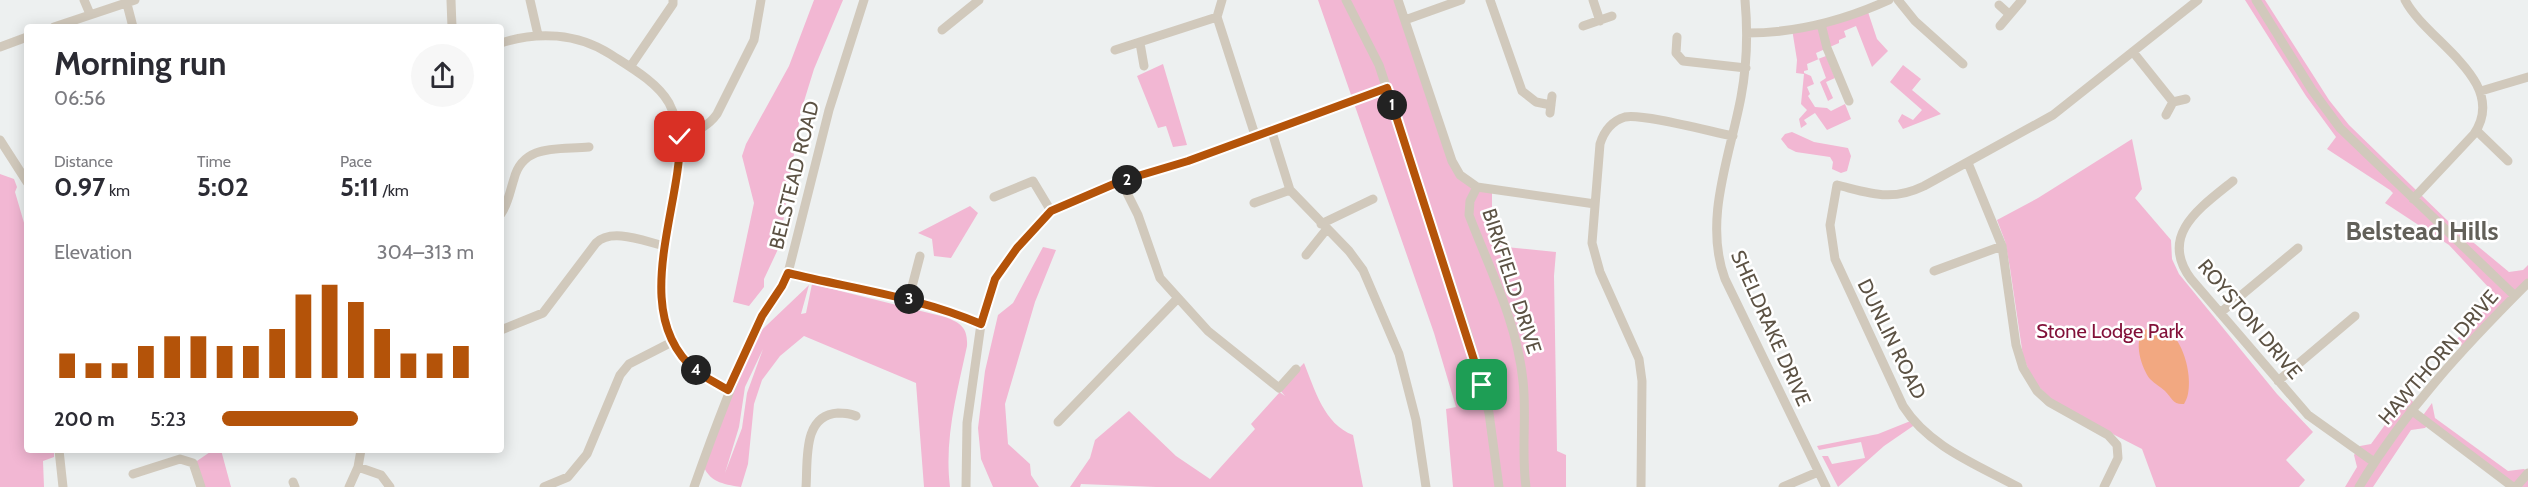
<!DOCTYPE html>
<meta charset="utf-8">
<style>
body{margin:0;font-family:Cabin,sans-serif;background:#f7f7f7;color:#2b2b33;height:100vh;display:flex;flex-direction:column;font-size:22px;white-space:nowrap}
*{box-sizing:border-box;margin:0}
p{font-size:20px;color:#7c7c81}
.icon{flex:none;width:33px;height:33px;fill:none;stroke:currentColor;stroke-width:2;stroke-linecap:round;stroke-linejoin:round}
.map{position:relative;flex:1;overflow:hidden}
.drawer{position:absolute;left:24px;top:24px;width:480px;height:429px;display:flex;flex-direction:column;background:#fff;border-radius:6px;box-shadow:0 3px 15px #0003}
.drawer>*{flex:none}
.pin{position:absolute;display:grid;place-items:center;width:51px;height:51px;color:#fff;margin:-26px;border-radius:12px;box-shadow:0 3px 9px #0006}
.km{position:absolute;width:30px;height:30px;margin:-15px;border-radius:50%;background:#222;color:#fff;font-size:16px;line-height:30px;text-align:center}
.round{display:grid;place-items:center;flex:none;width:63px;height:63px;border-radius:32px;background:#f7f7f7}
.overview{display:flex;align-items:center;justify-content:space-between;height:102px;padding:0 30px}
h1{font-size:33px;font-weight:800;line-height:45px}
.metrics{display:grid;grid-template-columns:repeat(3,1fr);gap:9px;height:102px;padding:6px 30px}
.metrics div{display:grid;align-content:center}
.metrics b{font-size:26px;font-weight:800}
.metrics small{font-size:16px;font-weight:400}
.metrics p{font-size:16px}
.chart{height:168px;padding:12px 30px}
.chart p{display:flex;justify-content:space-between}
.chart svg{width:100%;height:108px;margin-top:6px;stroke:#b45309;stroke-width:6}
ul{padding:0 30px;list-style:none;font-size:20px}
li{display:grid;grid-template-columns:96px 72px 1fr;align-items:center;height:45px}
li i{height:15px;border-radius:8px;background:#b45309}
.map>svg:first-child{display:block}
.green{fill:#f2b7d3;fill-rule:evenodd}
.water{fill:#f2a881}
.lines{fill:none;stroke-linecap:round;stroke-linejoin:round}
.minor{stroke:#d1c9bc;stroke-width:9}
.route-casing{stroke:#fff;stroke-width:12}
.route{stroke:#b45309;stroke-width:8}
.labels{text-anchor:middle;dominant-baseline:central;stroke-width:5;stroke-linejoin:round;paint-order:stroke}
.street-label{font-size:20px;fill:#5c5244;stroke:#fff}
.park-label{font-size:20px;fill:#821039;stroke:#fff}
.district-label{font-size:26px;font-weight:bold;fill:#626059;stroke:#fff}
</style>
<div class="map">
<svg width="2528" height="487" viewBox="0 0 2528 487">
<rect width="100%" height="100%" fill="#edf0f0"/>
<path class="green" d="M814 0H843L814 69 801 111 779 247 764 279V287L749 306 733 302 754 203 742 156 746 144 789 66Z
M1318 0H1398L1457 171 1492 191V236L1506 237V247L1556 252 1554 276 1557 451 1566 455V487H1453L1446 409 1456 407 1434 333Z
M2245 0H2265L2329 100 2349 125 2451 224 2509 272 2523 270 2528 265V283L2464 349 2456 340 2491 303V290L2449 245 2385 203 2393 193 2390 190 2327 149 2336 137 2306 96Z
M1867 9 1877 39 1888 51 1872 67 1856 26 1844 31 1846 37 1839 40V43L1816 53 1818 59 1826 56 1835 78 1826 82 1833 98 1828 101 1820 82 1826 78 1819 59 1807 64 1808 70 1804 71V73L1811 76 1814 84 1807 87 1810 94 1808 96 1815 107 1827 108 1831 111 1845 104 1851 119 1827 130 1815 113 1804 120 1807 124 1801 128 1799 119 1807 110 1801 104 1804 74 1796 73 1797 60 1792 29Z
M1163 64 1187 145 1173 147 1166 126 1158 128 1137 76Z
M1903 65 1921 79 1912 90 1941 114 1903 129 1898 121 1902 114 1913 120 1922 110 1890 82Z
M1792 132 1814 142 1848 148 1851 156 1847 171 1841 173 1832 169 1833 162 1830 157 1796 152 1788 148 1781 139 1785 134Z
M2132 139 2142 189 2135 198 2171 240 2172 259 2179 274 2277 394 2313 432 2286 460 2305 480 2299 487H2156L2142 449 2058 406 2033 381 2023 356 2010 268 2005 241 1997 220 2038 198Z
M0 174 14 179 17 187 15 192 27 233V450H54V457L43 461 44 487H0Z
M970 206 978 213 951 258 934 256 932 239 918 233Z
M1043 247 1056 250 1035 302 1005 404 1008 444 1030 464 1031 475 1039 487H993L981 459 978 428 985 371 998 315 1013 303Z
M812 284 945 317C961 323 968 328 967 346 957 393 944 439 950 487H924L916 383 804 336 780 356 762 380 754 404 748 464 741 487C722 484 709 482 702 463L746 345 809 285 801 314 806 313ZM763 349 747 393 742 428 725 473 739 427 745 387Z
M1304 363C1315 390 1324 424 1353 435L1363 487H1156L1081 484 1080 487H1070L1090 458 1095 440 1129 411 1176 456 1210 479 1255 429 1251 424 1279 393 1278 391 1285 396 1279 389Z
M2406 396 2416 404 2421 418 2432 403 2435 418 2508 471 2524 469 2528 472V487H2513L2429 424 2425 428 2411 430 2373 487H2345L2357 467 2354 455 2360 446 2371 444Z
M1913 420 1916 424 1884 446 1838 487 1822 456H1828L1832 464 1865 458 1861 442 1819 450 1817 446 1878 434Z
M213 450H221L231 487H201L194 463Z"/>
<path class="water" d="M2158 327C2184 329 2197 387 2184 404 2173 405 2172 398 2165 391 2161 387 2155 384 2150 379 2142 369 2132 340 2145 330 2148 327 2154 327 2158 327Z"/>
<g class="lines">
<path class="minor" d="M84 0 90 14
M451 0 452 27
M530 0 538 35
M1222 0 1217 17 1255 135
M1346 0 1379 65 1469 338 1489 413 1499 487
M1398 0 1452 161 1460 175 1477 187 1470 201 1469 215C1490 270 1517 322 1523 381 1527 416 1521 452 1526 487
M1490 0 1522 91 1536 102 1551 105
M1593 0 1600 21
M1745 0C1748 33 1747 65 1741 97 1730 156 1703 220 1725 279L1826 487
M1898 0 1915 21 1963 64
M2256 0 2312 90 2340 128 2515 296
M2405 0C2426 41 2510 81 2474 134L2413 199
M127 4 133 27
M1999 5 2009 14
M1405 20 1461 0
M1821 24 1827 48 1849 101
M1583 26 1612 16
M2000 26 2022 0
M54 27 135 0
M942 30 979 0
M1747 33C1796 33 1845 20 1889 0
M1677 37 1676 53 1683 61 1746 68
M501 43C538 31 577 33 610 54 630 67 657 82 669 103 683 130 679 154 675 183 666 243 641 327 697 371 706 378 718 384 728 390
M1140 43 1144 66
M0 47 27 37
M1115 50 1217 17
M2133 52 2173 102
M630 67 673 4V0
M2481 91 2528 77
M1550 113 1552 96
M2166 115 2173 102 2186 99
M1271 129 1290 190 1349 251 1363 270 1399 354 1416 420 1426 487
M2477 131 2508 161
M680 137C695 131 707 128 717 114L754 40 761 0
M0 140 27 182
M1968 163 2002 246 2016 345 2023 368 2037 391 2049 402 2108 435 2117 445 2118 458 2104 487
M1121 181 1138 215 1160 278 1208 331 1279 388 1296 369
M2233 181C2201 207 2158 235 2191 279L2308 415 2374 462
M1477 187 1595 204
M994 197 1033 181 1051 211
M1254 203 1290 190
M501 214C508 204 510 191 514 179 523 143 559 150 589 147
M1321 224 1373 199
M1306 255 1326 230
M1934 271 2002 246
M788 273C853 289 919 297 981 324
M909 298 920 256
M2220 313 2298 248
M501 330 543 313 596 243C612 227 646 242 665 246
M2278 381 2355 316
M2411 410 2513 487
M1058 422 1177 299
M59 450 63 487
M358 467 381 475 390 487
M133 474 180 459 193 463 201 487
M293 482 295 487
M349 487 358 467 361 450
M544 487 568 477 587 454 620 375 629 364 672 342
M694 487C714 430 735 375 760 320 768 303 781 290 788 273L829 110 864 0
M806 487C808 461 802 415 838 413 845 413 849 413 856 416
M966 487 967 423 981 324 995 279 1017 248 1051 211 1121 181 1188 161 1387 88
M1641 487 1642 381 1639 359 1600 272 1592 243 1600 144C1604 131 1612 121 1625 117 1642 113 1712 132 1733 136
M1783 487 1818 472
M2018 487C1978 465 1929 447 1903 406L1835 259 1830 225 1837 185C1870 193 1891 202 1924 186L2053 115 2198 0
M2359 487C2405 410 2465 346 2528 283
M2516 487 2528 473"/>
</g>
<g class="lines">
<g class="route-casing">
<path id="route" d="M680 137C681 210 628 314 696 371 706 378 718 384 728 390L762 316 782 286 788 273C853 289 919 297 981 324L995 279 1017 248 1051 211 1121 181 1188 161 1387 88 1482 385"/>
</g>
<use href="#route" class="route"/>
</g>
<g class="labels">
<g class="street-label">
<text transform="translate(794 175) rotate(-76)">BELSTEAD ROAD</text>
<text transform="translate(1512 281) rotate(72)">BIRKFIELD DRIVE</text>
<text transform="translate(2250 319) rotate(50)">ROYSTON DRIVE</text>
<text transform="translate(1771 328) rotate(66)">SHELDRAKE DRIVE</text>
<text transform="translate(1892 339) rotate(64)">DUNLIN ROAD</text>
<text transform="translate(2438 357) rotate(-49)">HAWTHORN DRIVE</text>
</g>
<g class="park-label">
<text x="2110" y="331">Stone Lodge Park</text>
</g>
<g class="district-label">
<text x="2422" y="231">Belstead Hills</text>
</g>
</g>
</svg>
<div class="pin" style="left:1482px;top:385px;background:#1e9e55"><svg class="icon" aria-label="arrive" viewBox="0 0 24 24"><path d="M6 21V4h12l-3 4 3 4H6"/></svg></div>
<div class="pin" style="left:680px;top:137px;background:#d93025"><svg class="icon" aria-label="check" viewBox="0 0 24 24"><path d="M5 12l5 5 9-10"/></svg></div>
<b class="km" style="left:1392px;top:105px">1</b>
<b class="km" style="left:1127px;top:180px">2</b>
<b class="km" style="left:909px;top:299px">3</b>
<b class="km" style="left:696px;top:370px">4</b>
<section class="drawer">
<div class="overview"><div><h1>Morning run</h1><p>06:56</p></div><a class="round"><svg class="icon" aria-label="share" viewBox="0 0 24 24"><path d="M12 15V3M7 8l5-5 5 5M5 13v7h14v-7"/></svg></a></div>
<div class="metrics">
<div><p>Distance</p><b>0.97<small> km</small></b></div>
<div><p>Time</p><b>5:02</b></div>
<div><p>Pace</p><b>5:11<small> /km</small></b></div>
</div>
<div class="chart"><p><span>Elevation</span>304–313 m</p>
<svg viewBox="0 0 160 44" preserveAspectRatio="none"><path d="M5 44V34M15 44V38M25 44V38M35 44V31M45 44V27M55 44V27M65 44V31M75 44V31M85 44V24M95 44V10M105 44V6M115 44V13M125 44V24M135 44V34M145 44V34M155 44V31"/></svg>
</div>
<ul>
<li><b>200 m</b>5:23<i style="width:54%"></i></li>
</ul>
</section>
</div>
